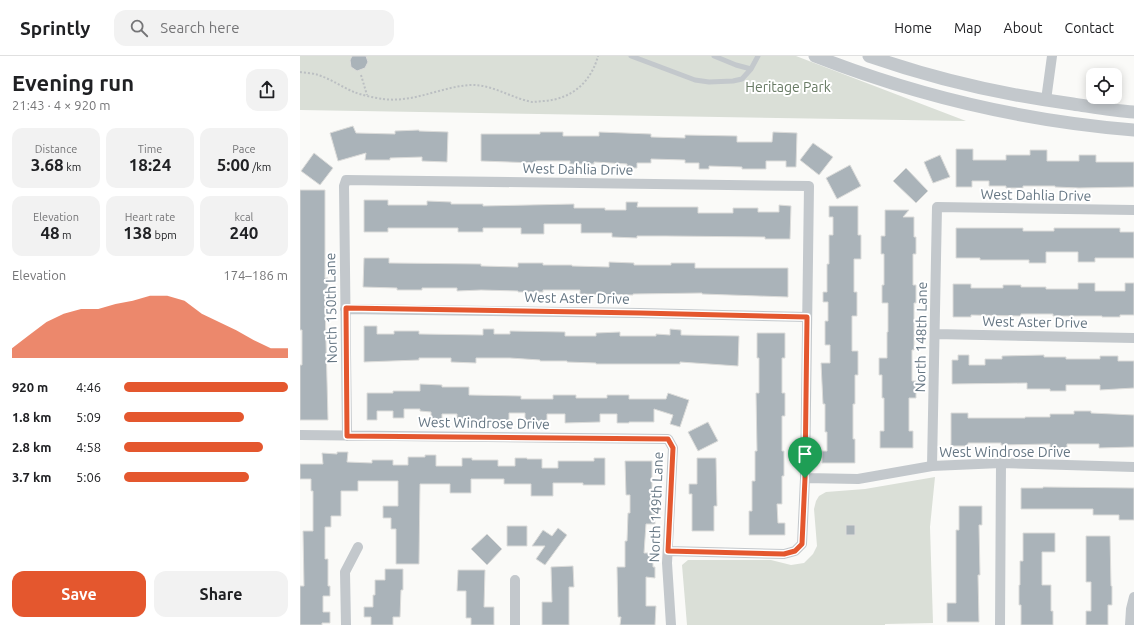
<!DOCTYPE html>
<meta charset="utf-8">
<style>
body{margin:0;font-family:Ubuntu,sans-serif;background:#f2f2f2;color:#202124;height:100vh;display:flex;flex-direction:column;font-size:15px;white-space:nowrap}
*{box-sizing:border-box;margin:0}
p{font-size:13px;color:#757577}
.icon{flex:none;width:22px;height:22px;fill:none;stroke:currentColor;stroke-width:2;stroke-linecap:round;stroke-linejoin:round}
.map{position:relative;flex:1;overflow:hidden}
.details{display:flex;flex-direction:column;background:#fff;width:300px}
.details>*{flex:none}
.fabs{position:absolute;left:786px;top:12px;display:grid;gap:8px}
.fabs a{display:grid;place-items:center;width:36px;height:36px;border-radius:8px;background:#fff;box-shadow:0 2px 10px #0003;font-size:20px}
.pin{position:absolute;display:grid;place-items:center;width:34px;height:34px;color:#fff;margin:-41px -17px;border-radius:50% 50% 50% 0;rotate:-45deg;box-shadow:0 0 4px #0007}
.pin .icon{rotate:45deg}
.round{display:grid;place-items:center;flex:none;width:42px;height:42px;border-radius:12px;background:#f2f2f2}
.overview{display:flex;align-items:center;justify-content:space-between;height:68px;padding:0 12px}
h1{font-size:22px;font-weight:700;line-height:30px}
.metrics{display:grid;grid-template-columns:repeat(3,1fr);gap:6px;height:68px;padding:4px 12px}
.metrics div{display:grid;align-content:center;border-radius:10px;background:#f2f2f2;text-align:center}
.metrics b{font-size:17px;font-weight:700}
.metrics small{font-size:11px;font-weight:400}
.metrics p{font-size:11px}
.chart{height:112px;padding:8px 12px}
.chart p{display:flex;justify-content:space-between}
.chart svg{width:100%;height:72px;margin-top:4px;fill:#e4572e;opacity:.7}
.primary-button{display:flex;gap:8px;margin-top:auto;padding:8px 12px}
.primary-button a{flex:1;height:46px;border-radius:12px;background:#e4572e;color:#fff;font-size:16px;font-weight:700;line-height:46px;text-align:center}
.primary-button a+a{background:#f2f2f2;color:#202124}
ul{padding:0 12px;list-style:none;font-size:13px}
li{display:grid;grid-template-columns:64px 48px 1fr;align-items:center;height:30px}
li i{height:10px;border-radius:5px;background:#e4572e}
header{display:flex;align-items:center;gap:24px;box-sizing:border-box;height:56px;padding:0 20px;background:#fff;border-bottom:1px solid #e0e0e0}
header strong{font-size:19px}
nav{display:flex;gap:22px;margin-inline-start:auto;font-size:14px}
.search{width:280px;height:36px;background:#f2f2f2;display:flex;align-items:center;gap:10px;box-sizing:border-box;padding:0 14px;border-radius:12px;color:#757577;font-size:15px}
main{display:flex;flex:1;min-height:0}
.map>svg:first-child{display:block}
.green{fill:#dadfd7}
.building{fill:#aab3b9;stroke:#dcdcda}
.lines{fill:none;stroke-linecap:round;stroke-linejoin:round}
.path{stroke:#bbbfc2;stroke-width:2;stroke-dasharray:2 2;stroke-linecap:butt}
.service{stroke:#c3c8cc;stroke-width:5}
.minor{stroke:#c3c8cc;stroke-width:10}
.tertiary{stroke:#c3c8cc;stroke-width:13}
.route-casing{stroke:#fff;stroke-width:8}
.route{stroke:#e4572e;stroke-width:5}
.labels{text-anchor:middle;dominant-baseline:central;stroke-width:4;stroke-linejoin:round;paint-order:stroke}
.park-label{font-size:14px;fill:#687a64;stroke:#fff}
.street-label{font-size:14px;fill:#657683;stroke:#fff}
</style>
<header>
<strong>Sprintly</strong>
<div class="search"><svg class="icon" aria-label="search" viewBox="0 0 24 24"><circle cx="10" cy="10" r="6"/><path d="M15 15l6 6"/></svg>Search here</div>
<nav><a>Home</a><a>Map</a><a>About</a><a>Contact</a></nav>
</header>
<main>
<section class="details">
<div class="overview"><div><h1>Evening run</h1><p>21:43 · 4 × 920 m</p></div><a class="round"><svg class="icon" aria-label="share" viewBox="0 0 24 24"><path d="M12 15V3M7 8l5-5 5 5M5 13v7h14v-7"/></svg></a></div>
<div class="metrics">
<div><p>Distance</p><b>3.68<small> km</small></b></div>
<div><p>Time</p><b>18:24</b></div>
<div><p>Pace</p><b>5:00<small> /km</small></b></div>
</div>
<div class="metrics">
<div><p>Elevation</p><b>48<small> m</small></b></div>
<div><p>Heart rate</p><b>138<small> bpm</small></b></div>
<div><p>kcal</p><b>240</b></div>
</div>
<div class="chart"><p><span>Elevation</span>174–186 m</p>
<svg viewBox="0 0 160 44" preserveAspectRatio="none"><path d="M0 44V38L10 30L20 22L30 17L40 14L50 14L60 11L70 9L80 6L90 6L100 9L110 17L120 22L130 27L140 33L150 38L160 38V44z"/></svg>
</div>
<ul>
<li><b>920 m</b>4:46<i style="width:100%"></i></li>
<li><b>1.8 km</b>5:09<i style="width:73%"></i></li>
<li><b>2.8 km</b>4:58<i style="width:85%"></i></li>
<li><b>3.7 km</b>5:06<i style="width:76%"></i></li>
</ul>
<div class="primary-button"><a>Save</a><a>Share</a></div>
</section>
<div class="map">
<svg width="834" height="569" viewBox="0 0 834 569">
<rect width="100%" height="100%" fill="#fafaf8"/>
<path class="green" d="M0 0H496L666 65 0 54Z
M635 421 630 471 633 567 585 568V569H387L382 509 388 504H471L491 509 504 507 513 498 517 490 514 453 516 445 519 440 526 436 565 433Z"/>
<path class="building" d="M52 0H66L68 6 65 12 57 15 51 11 50 4Z
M53 70 56 77 95 78V75L119 74V75L148 76 147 106 122 105V101L90 102V104H65L66 97 38 105 30 77Z
M240 76H263V80H299V76L351 78V81L385 82V79L437 80V86H472L473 76 497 77 496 111H486V105H466V113H442V111L409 110V113H399V107H385V104L351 103V107H337V112H327V108L294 106V108H270V105H236V107L181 105V78H240Z
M513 87 533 101 519 119 500 104Z
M656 93H673V104H706V99H730V94H747V105H779V99H796V106H834V131L779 132 755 131V130H723V132H706V130H689V125H672V131H656Z
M14 97 33 112 20 129 1 115Z
M640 99 650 121 633 127 624 106Z
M550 109 561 130 537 143 526 122Z
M606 112 628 135 616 147 593 125Z
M0 134H25V222H28V233H25V247L28 364H0V309H2V274H0Z
M64 144H88V149H127V145L151 146V148H183V150L274 148V152H305V154H326V146H338L337 151H398V157H433V152H458V156H479V149L491 150 490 183H465V181L366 180H337V182L312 181V177H281V168H244V178H221V172H183V176H158V172H88V176H64Z
M529 150H558V179H561V203H554V236H557V260H552V295H558V319H555V348H553V383H555V407H522V395H527V376H525V348H523L521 307H530V289H525V265H528V246H523V236H527V208H529V179H533V161H529Z
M585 154H609L603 161H614V181H616V198H613V229H616V247H614V294H612V325H616V342H609V375H613V392H580V375H584V342H582V319H579V302H587V276H588V247H582V229H584V198H581V180H585Z
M656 172H723V175H754V172H820V176H834V202H795V206H778V196H746V207H729V204H680V202H656Z
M64 202H89V207L181 208V210L218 211V207H243V209H272V210L309 211V206L334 207V209H371V207H395V212H488V241L402 238V237L333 238V239L280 238V234H243V236H218V235L181 234 157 235V232H122V234H97V232L63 231Z
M778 227H795V235H825V227H834V259H820V261H802V260H753V258H721V260L671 259V261H653V228H671V232H703V229H721V231H746V233H778Z
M64 270H77V278H94V275H119V278L183 279V273H194V278H210V275L265 276V280H296V277L320 276V280H356V278L370 279V273L381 274V279L439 280 438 310 380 306V308H296V307L267 306V305H240V304L210 302H176V307L151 306V302H119V304L64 306Z
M457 277H485V302H482V337H485V360H482V395H484V420H482V448H477L478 467H485V479H449V455H452V425H455V395H457L456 337H459V302H457Z
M658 299H669V309H685V303H702V300L744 299V301H766V303H800V300H818V305H834V332L800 334V329H766V335H750V333H727V327L652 328V304H658Z
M120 328 142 329V331H169V339L221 340V343H253V339H276V342H307V339H329V343H366L368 337 389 344 380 371 370 368 373 359 354 353V366H329V367H317V358H300V366L265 367V358H247V366H225V357H209V367H157V358H142V365H131V356L120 355V353H104V362H93V355H77V364H67V337H93V335H120Z
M774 355H791V357L834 359V391L799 392V388H767V392H750V388L701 389V387H668V390H651V357H668V362H725V361H750V358H774Z
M408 366 418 385 398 395 388 376Z
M37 396H48L47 406 72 407V404H93V409H108V401H125V399H136V410H162V402H172V404H198V410H215V402H227V403H242V412H258V405H294V402H305V429H283V427H253V440H231V428H204V423H171V437H150V428H120L119 508H96V473H91V462H83V450H98V425H58V435H41V460H31V471H25V503H28V530H30V540H23V556H30V567H22V569H0V530H4L3 475H13V435H11V423H0V408H23L22 397 37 398Z
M397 402H416L417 450H414V475H392V438H389V428H397Z
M325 405H352V458H355V468H346L344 497H353V511H355V522L346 521V550H356L355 569H320L321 561H318L317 511H325V485H327L328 457H330V439H326Z
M743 431 834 432V464H819V459H793V453H721V432H743Z
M659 450H682V469H679L680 519H678L679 566H647V547H656V474H659Z
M546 469H555V479H546Z
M207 470H227V490H207Z
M258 472 267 479 245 509 236 503 245 490H232L243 474 252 480Z
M723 477H755V496H742V529H751V555H753V569H721V549H719V529H720V505H723Z
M187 478 202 493 187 509 171 493Z
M786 480H810L811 530H812V549H808V569H786V555H791V526H786Z
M273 510 274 531H269V569H242V546H252L251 511Z
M85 513H103V534H101L100 561H93V569H71V561H64V551H73V539H75V524H85Z
M158 514H185L184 551H194V569H171V562H166V535H157Z"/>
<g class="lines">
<path class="path" d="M0 16C6 17 13 17 18 19 31 23 42 31 54 36 61 39 75 42 83 43 114 47 140 31 170 29 192 28 211 42 232 46 236 46 240 45 244 45 272 43 291 26 298 0
M61 19 67 39"/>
<path class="service" d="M331 0 395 24 409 26 433 25 442 23 451 13 458 0
M414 0 436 9 451 13"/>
<path class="minor" d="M746 44 752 0
M45 253 340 257 507 261
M635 278 834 282
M0 379 368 383 373 392 367 507 371 569
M47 380 44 130 46 124 509 130 505 422 502 488 495 495 484 498 368 495
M632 410 637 151 834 154
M505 422 558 423 632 410 701 407 834 411
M46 569 45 516 58 491
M215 569V524
M700 569 701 407
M830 569 831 553 834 541"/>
<path class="tertiary" d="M515 0C617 40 724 65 834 74
M569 0C635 23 704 39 773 48 793 51 814 55 834 56"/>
</g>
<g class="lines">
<g class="route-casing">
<path id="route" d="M46 252 340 257 507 261 505 422 502 488 495 495 484 498 368 495 373 392 368 383 47 380Z"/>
</g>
<use href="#route" class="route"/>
</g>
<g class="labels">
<g class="park-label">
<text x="488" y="31">Heritage Park</text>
</g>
<g class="street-label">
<text transform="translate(278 113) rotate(1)">West Dahlia Drive</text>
<text transform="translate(736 139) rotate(1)">West Dahlia Drive</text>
<text transform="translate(277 242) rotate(1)">West Aster Drive</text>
<text transform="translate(31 252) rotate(-91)">North 150th Lane</text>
<text transform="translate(735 266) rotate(1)">West Aster Drive</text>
<text transform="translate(621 281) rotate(-89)">North 148th Lane</text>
<text transform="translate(184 367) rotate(1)">West Windrose Drive</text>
<text x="705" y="396">West Windrose Drive</text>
<text transform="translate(356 451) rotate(-88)">North 149th Lane</text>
</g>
</g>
</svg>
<div class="fabs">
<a><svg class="icon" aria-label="locate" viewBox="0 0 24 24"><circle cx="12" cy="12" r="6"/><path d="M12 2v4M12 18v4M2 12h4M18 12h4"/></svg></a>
</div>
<div class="pin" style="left:505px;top:422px;background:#1e9e55"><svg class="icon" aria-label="arrive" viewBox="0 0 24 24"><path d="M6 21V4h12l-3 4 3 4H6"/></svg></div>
</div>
</main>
